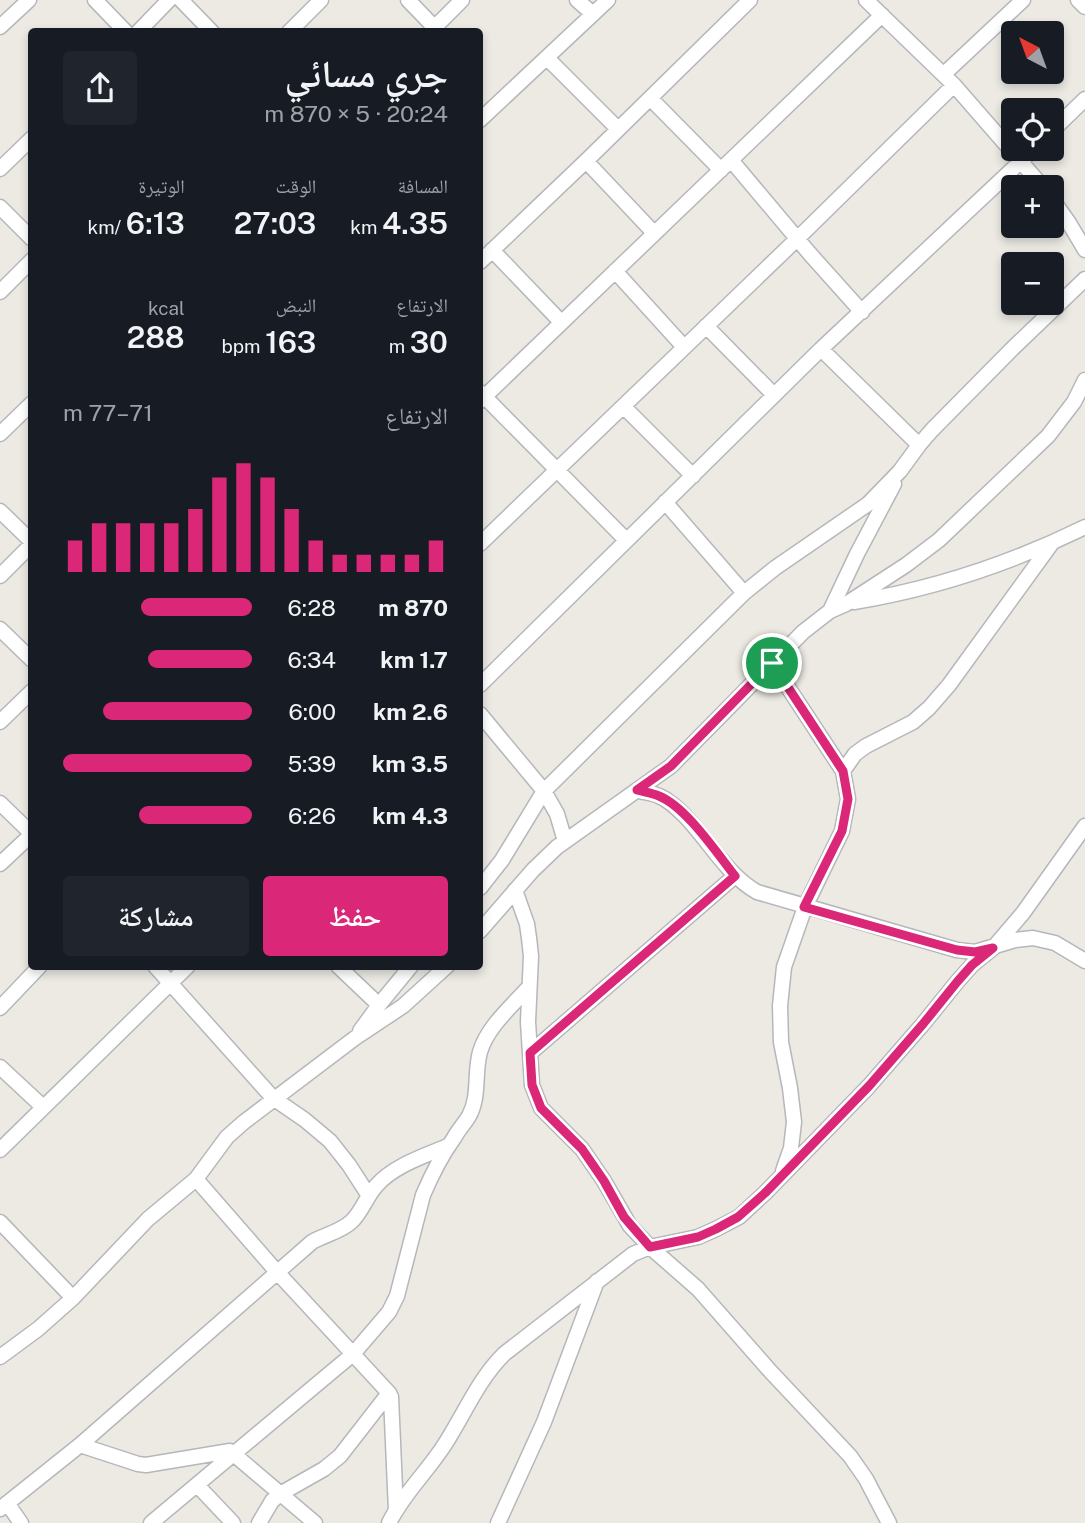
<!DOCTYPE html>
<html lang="ar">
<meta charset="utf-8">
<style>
body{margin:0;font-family:"Public Sans","Noto Naskh Arabic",sans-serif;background:#20242c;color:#f1f3f6;direction:rtl;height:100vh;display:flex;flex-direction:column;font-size:26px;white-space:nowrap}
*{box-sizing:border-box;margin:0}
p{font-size:23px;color:#9ea1a6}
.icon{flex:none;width:38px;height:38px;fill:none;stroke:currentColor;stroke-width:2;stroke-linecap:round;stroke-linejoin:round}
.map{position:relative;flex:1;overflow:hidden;direction:ltr}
.drawer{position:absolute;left:28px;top:28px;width:455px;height:942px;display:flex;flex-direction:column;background:#171b24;border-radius:7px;box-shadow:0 4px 10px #0003;direction:rtl}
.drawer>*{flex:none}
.needle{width:46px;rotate:319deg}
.fabs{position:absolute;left:1001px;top:21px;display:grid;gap:14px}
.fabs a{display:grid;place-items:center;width:63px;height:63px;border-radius:7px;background:#171b24;box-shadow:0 4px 10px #0003;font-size:35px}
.pin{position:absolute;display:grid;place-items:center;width:60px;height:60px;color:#fff;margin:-30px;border:4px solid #fff;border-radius:50%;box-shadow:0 2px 7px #0007}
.round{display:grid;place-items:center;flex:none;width:74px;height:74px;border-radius:7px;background:#20242c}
.overview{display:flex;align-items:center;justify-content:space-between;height:119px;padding:0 35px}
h1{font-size:38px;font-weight:600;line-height:52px}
.metrics{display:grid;grid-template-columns:repeat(3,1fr);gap:10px;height:119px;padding:7px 35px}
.metrics div{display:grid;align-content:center}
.metrics b{font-size:30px;font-weight:600}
.metrics small{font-size:19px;font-weight:400}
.metrics p{font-size:19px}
.chart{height:196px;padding:14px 35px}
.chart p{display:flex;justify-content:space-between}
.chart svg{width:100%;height:126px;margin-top:7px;stroke:#db2777;stroke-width:6}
.cta{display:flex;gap:14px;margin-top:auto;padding:14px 35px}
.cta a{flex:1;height:80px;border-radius:7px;background:#db2777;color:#fff;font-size:28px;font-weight:600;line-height:80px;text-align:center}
.cta a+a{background:#20242c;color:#f1f3f6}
ul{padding:0 35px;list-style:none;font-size:23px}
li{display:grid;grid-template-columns:112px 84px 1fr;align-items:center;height:52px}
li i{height:18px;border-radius:9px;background:#db2777}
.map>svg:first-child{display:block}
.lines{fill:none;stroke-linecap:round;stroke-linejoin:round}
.minor-casing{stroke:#b5b7bb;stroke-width:17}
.minor{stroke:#fff;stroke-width:14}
.route-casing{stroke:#fff;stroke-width:14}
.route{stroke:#db2777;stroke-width:9}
</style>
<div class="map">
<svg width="1085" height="1523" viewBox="0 0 1085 1523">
<rect width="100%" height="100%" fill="#eceae3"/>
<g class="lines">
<g class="minor-casing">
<path id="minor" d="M95 0 126 32
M181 0 212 32
M408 0 434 27
M577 0 593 14
M866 0 954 85 1043 187
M1078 0 1085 7
M0 27 29 0
M138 32 169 0
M289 32 321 0
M430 32 462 0
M547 58 618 129
M944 74 1023 0
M650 98 721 170
M480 120 608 0
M1052 131 1085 99
M731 160 810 254 862 312
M586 161 654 233
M0 169 32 138
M1052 199 1069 223 1085 250
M0 207 32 239
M492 250 561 322
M480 262 586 161 750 0
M615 271 684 347
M0 292 32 260
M706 326 774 395
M821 349 919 445
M480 392 626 540
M480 401 882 15
M624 407 693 476
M0 434 32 403
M665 502 744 593
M0 511 32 542
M480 544 798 238 954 85
M0 576 32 544
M854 602C933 589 1014 562 1085 527
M830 611 857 554 894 484
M0 629 32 660
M772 663 843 771 848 799 842 831 805 907 784 967 780 1006 781 1042 790 1088 794 1122 791 1148 783 1171
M480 685 821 349 1034 149
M480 714 544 791 557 814 565 841
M0 722 32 691
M843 771 855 754 866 746 913 722 929 708 949 685 1052 543
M637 791C644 792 652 793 659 796 669 800 677 808 685 816 709 841 727 875 757 892L957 950 975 952 1015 940 1033 938 1055 943 1085 961
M0 803 32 834
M0 864 32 834
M480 888 502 860 544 791 744 593 775 568 868 504 900 471 919 445 932 430 1012 349 1085 279
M515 890 527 924 529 938 531 956 528 1022 532 1085 541 1108 582 1149 604 1181 630 1226 650 1247 698 1289 771 1372 850 1456 866 1479 889 1523
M480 931 533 870 557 847 671 766 803 632 830 611 846 604 906 565 939 540 1048 436 1074 402 1085 380
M155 966 273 1098 305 1120 330 1141 349 1165 369 1196
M338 966 379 1005
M0 1008 40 966
M360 1031 379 1005 411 966
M530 1053 735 876
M0 1067 43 1107
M0 1150 188 966
M196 1179 277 1272 389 1393 391 1397 396 1511
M0 1222 73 1298
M0 1357 38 1329 73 1298 148 1219 196 1179 227 1137 244 1122 355 1038 403 1006 447 966
M80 1445 138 1464 146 1465 230 1451 315 1523
M197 1485 233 1523
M7 1503 21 1523
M0 1509 80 1445 312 1242C324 1235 340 1232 351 1222 362 1212 366 1197 376 1186 393 1166 424 1156 448 1146
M151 1523 353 1354 389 1312 397 1296 423 1195C432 1174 441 1156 454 1138 458 1130 465 1123 469 1116 480 1096 474 1073 480 1052 487 1027 512 1006 529 987
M259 1523 272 1501 280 1494 324 1469 340 1456 389 1393
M389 1523C403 1494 428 1471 445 1444 465 1413 478 1380 504 1354L633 1254 650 1247 698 1237 716 1229 739 1217 765 1193 869 1086 923 1024 957 982 972 965 993 948 1023 913 1085 826
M498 1523 544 1422 597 1281"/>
</g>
<use href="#minor" class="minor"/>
</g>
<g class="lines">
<g class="route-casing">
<path id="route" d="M772 663 843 771 848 799 842 831 804 907 957 950 975 952 993 948 972 965 957 982 923 1024 869 1086 765 1193 738 1217 716 1229 698 1237 650 1247 624 1217 604 1181 582 1149 541 1108 532 1085 530 1053 735 876C716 852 686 807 659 796 652 793 644 792 637 790L671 766Z"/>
</g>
<use href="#route" class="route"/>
</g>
</svg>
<div class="fabs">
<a><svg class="needle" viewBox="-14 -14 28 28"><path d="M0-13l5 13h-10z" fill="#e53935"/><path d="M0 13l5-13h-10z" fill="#9ea1a6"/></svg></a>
<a><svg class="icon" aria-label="locate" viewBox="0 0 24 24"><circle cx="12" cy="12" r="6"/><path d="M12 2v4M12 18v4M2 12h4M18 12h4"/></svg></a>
<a>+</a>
<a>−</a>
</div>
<div class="pin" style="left:772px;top:663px;background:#1e9e55"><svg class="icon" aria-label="arrive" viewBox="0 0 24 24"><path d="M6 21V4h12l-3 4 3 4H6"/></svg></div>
<section class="drawer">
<div class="overview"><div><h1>جري مسائي</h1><p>20:24 · 5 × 870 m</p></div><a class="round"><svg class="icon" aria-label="share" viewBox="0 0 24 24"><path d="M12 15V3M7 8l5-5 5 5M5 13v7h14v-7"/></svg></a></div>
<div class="metrics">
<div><p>المسافة</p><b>4.35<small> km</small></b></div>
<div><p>الوقت</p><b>27:03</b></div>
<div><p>الوتيرة</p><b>6:13<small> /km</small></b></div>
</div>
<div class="metrics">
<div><p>الارتفاع</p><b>30<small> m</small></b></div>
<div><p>النبض</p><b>163<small> bpm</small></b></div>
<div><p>kcal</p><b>288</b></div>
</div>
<div class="chart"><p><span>الارتفاع</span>71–77 m</p>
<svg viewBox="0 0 160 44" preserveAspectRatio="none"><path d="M5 44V33M15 44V27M25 44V27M35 44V27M45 44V27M55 44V22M65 44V11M75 44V6M85 44V11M95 44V22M105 44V33M115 44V38M125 44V38M135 44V38M145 44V38M155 44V33"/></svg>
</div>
<ul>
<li><b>870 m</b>6:28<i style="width:59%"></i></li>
<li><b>1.7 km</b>6:34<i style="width:55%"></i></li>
<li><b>2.6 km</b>6:00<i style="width:79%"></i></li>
<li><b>3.5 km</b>5:39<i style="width:100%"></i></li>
<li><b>4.3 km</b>6:26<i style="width:60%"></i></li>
</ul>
<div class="cta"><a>حفظ</a><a>مشاركة</a></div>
</section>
</div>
